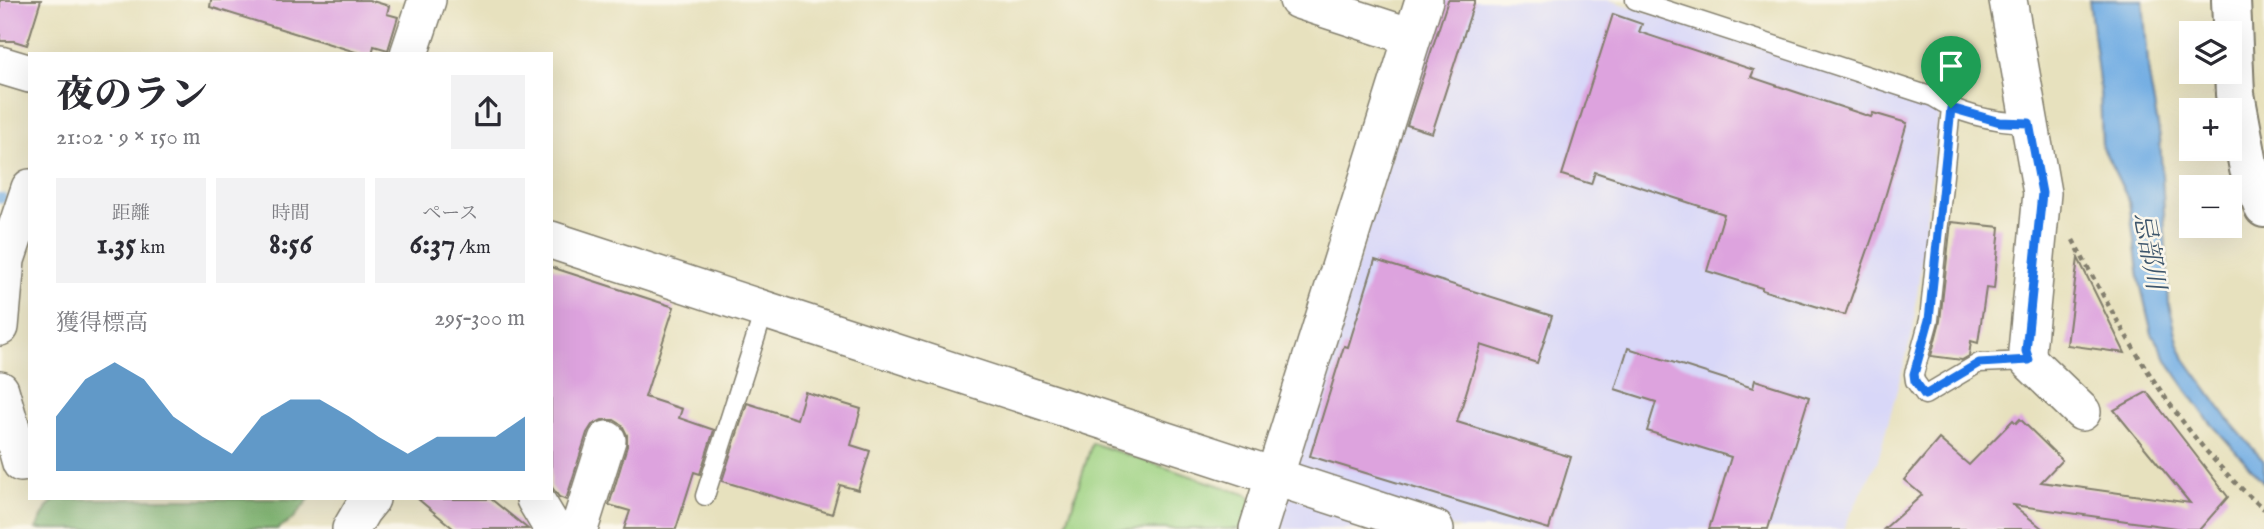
<!DOCTYPE html>
<html lang="ja">
<meta charset="utf-8">
<style>
body{margin:0;font-family:"IM FELL English","Noto Serif JP",serif;background:#f2f2f3;color:#2b2b33;height:100vh;display:flex;flex-direction:column;font-size:26px;white-space:nowrap}
*{box-sizing:border-box;margin:0}
p{font-size:23px;color:#7c7c81}
.icon{flex:none;width:38px;height:38px;fill:none;stroke:currentColor;stroke-width:2;stroke-linecap:round;stroke-linejoin:round}
.map{position:relative;flex:1;overflow:hidden}
.drawer{position:absolute;left:28px;top:52px;width:525px;height:448px;display:flex;flex-direction:column;background:#fff;border-radius:0px;box-shadow:0 7px 28px #0002}
.drawer>*{flex:none}
.buttons{position:absolute;left:2179px;top:21px;display:grid;gap:14px}
.buttons a{display:grid;place-items:center;width:63px;height:63px;border-radius:0px;background:#fff;box-shadow:0 7px 28px #0002;font-size:35px}
.pin{position:absolute;display:grid;place-items:center;width:60px;height:60px;color:#fff;margin:-72px -30px;border-radius:50% 50% 50% 0;rotate:-45deg;box-shadow:0 0 7px #0007}
.pin .icon{rotate:45deg}
.round{display:grid;place-items:center;flex:none;width:74px;height:74px;border-radius:0px;background:#f2f2f3}
.overview{display:flex;align-items:center;justify-content:space-between;height:119px;padding:0 28px}
h1{font-size:38px;font-weight:800;line-height:52px}
.figures{display:grid;grid-template-columns:repeat(3,1fr);gap:10px;height:119px;padding:7px 28px}
.figures div{display:grid;align-content:center;border-radius:0px;background:#f2f2f3;text-align:center}
.figures b{font-size:30px;font-weight:800}
.figures small{font-size:19px;font-weight:400}
.figures p{font-size:19px}
.chart{height:196px;padding:14px 28px}
.chart p{display:flex;justify-content:space-between}
.chart svg{width:100%;height:126px;margin-top:7px;fill:#1f6fb2;opacity:.7}
.map>svg:first-child{display:block}
.built{fill:#d8d7f8}
.green{fill:#9ed282;stroke:#5d774f;stroke-width:2}
.forest{fill:#7eb470;stroke:#4d6846;stroke-width:2}
.water{fill:#72ade3;stroke:#476480;stroke-width:2}
.lines{fill:none;stroke-linecap:round;stroke-linejoin:round}
.stream{stroke:#72ade3;stroke-width:10}
.building{fill:#dda3de}
.service-casing{stroke:#827e6d;stroke-width:21}
.minor-casing{stroke:#827e6d;stroke-width:40}
.tertiary-casing{stroke:#827e6d;stroke-width:42}
.path{stroke:#827e6d;stroke-width:4.5;stroke-dasharray:5 5;stroke-linecap:butt}
.service{stroke:#fff;stroke-width:18}
.minor{stroke:#fff;stroke-width:37}
.tertiary{stroke:#fff;stroke-width:38}
.route-casing{stroke:#fff;stroke-width:14}
.route{stroke:#1a73e8;stroke-width:9}
.labels{text-anchor:middle;dominant-baseline:central;stroke-width:5;stroke-linejoin:round;paint-order:stroke}
.water-label{font-size:26px;font-style:italic;fill:#3e566c;stroke:#fbf7ec}
</style>
<div class="map">
<svg width="2264" height="529" viewBox="0 0 2264 529">
<rect width="100%" height="100%" fill="#fbf7ec"/>
<filter id="ink" filterUnits="userSpaceOnUse"><feTurbulence type="fractalNoise" baseFrequency=".0143" numOctaves="2"/><feDisplacementMap in="SourceGraphic" scale="14" xChannelSelector="R" yChannelSelector="G"/><feConvolveMatrix kernelMatrix="1 2 1 2 8 2 1 2 1" color-interpolation-filters="sRGB"/></filter>
<filter id="wash" filterUnits="userSpaceOnUse"><feTurbulence type="fractalNoise" baseFrequency=".00686" numOctaves="4" result="noise"/><feDisplacementMap in="SourceGraphic" scale="28" xChannelSelector="R" yChannelSelector="G"/><feGaussianBlur stdDeviation="1.57" result="paint"/><feColorMatrix in="noise" values="0 0 0 0 0 0 0 0 0 0 0 0 0 0 0 0 0 1.4 0 .05"/><feComposite in="paint" operator="in"/></filter>
<g filter="url(#wash)">
<rect width="100%" height="100%" fill="#e7e1be"/>
<path class="built" d="M1438 0H1609L1931 100 1939 109 1913 331 1878 460 1843 529H1461L1293 478Z
M1287 495 1392 529H1266Z"/>
<path class="green" d="M1092 443 1248 495 1255 505 1248 529H1065Z"/>
<path class="forest" d="M56 499H309L293 519 277 529H36L48 506Z"/>
<path class="water" d="M2089 0H2143L2149 75 2160 137 2169 304 2178 342 2185 359 2231 423 2264 461V483L2208 420 2176 375 2152 334 2139 278 2129 201 2102 146 2100 90Z"/>
<g class="lines">
<path class="stream" d="M0 198H2"/>
</g>
<g id="blocks">
<path class="building" d="M0 0H41L27 45 14 41H0Z
M211 0H369L389 6 387 14 398 17 388 50 374 46 372 54H362L210 7Z
M1448 0H1475L1432 133 1407 125Z
M1613 14 1642 24 1639 32 1754 70 1751 77 1871 117 1873 113 1907 123 1877 224 1845 315 1762 290V288L1707 271 1724 214 1595 172 1591 184 1562 175Z
M1951 222 2000 227 1994 289 1986 288 1978 343 1971 341 1969 356 1962 360 1931 356 1940 321Z
M2078 258 2125 353 2067 345Z
M1375 260 1552 316 1537 363 1481 345 1457 422 1571 457 1549 529 1310 456 1344 346 1348 347Z
M551 267 674 307 645 397 682 409 679 418 714 430 700 474 694 472 676 529H624L630 511 609 505 627 446V435L622 425 614 420H602L592 425 587 433 566 500 559 497 551 486Z
M1628 348 1753 388 1755 380 1809 397 1768 529H1709L1731 457 1647 431 1656 402 1615 389Z
M805 392 861 409 851 445 870 451 858 490 840 485 832 514 722 481 747 403 797 419Z
M2147 392 2228 497 2200 529H2183L2013 505 2043 529H1884L1922 495 1904 480 1939 439 1969 465 2013 420 2016 423 2020 419 2062 460 2041 482 2190 503 2114 410Z
M418 499H491L528 529H454Z"/>
</g>
</g>
<g filter="url(#ink)">
<use href="#blocks" fill-opacity="0" stroke="#827e6d" stroke-width="2"/>
<g class="lines">
<g class="service-casing">
<path id="service" d="M1635 0 1933 97C1962 116 1995 122 2029 123
M1951 108 1929 320 1914 374 1915 381 1925 395 1979 363 2029 361
M705 496 764 311"/>
</g>
<g class="minor-casing">
<path id="minor" d="M1298 0 1412 37
M2008 0 2042 193 2027 351 2029 361 2082 412
M409 54 427 0
M0 65 30 74
M551 240 1435 529
M0 327 6 260 30 188
M0 390 21 463
M535 499 553 529
M351 529 362 510 371 499
M579 529 607 440
M1258 529 1424 0"/>
</g>
<g class="tertiary-casing">
<path id="tertiary" d="M2231 0 2235 94 2249 169 2264 208"/>
</g>
<path class="path" d="M2073 240C2125 337 2179 437 2264 509"/>
<use href="#service" class="service"/>
<use href="#minor" class="minor"/>
<use href="#tertiary" class="tertiary"/>
</g>
</g>
<g class="lines" filter="url(#ink)">
<g class="route-casing">
<path id="route" d="M1951 108 2000 122 2029 123 2042 193 2026 351 2029 360 1979 363 1925 395 1915 381 1914 374 1929 320Z"/>
</g>
<use href="#route" class="route"/>
</g>
<g class="labels">
<g class="water-label">
<text transform="translate(2149 251) rotate(80)">忌部川</text>
</g>
</g>
</svg>
<div class="buttons">
<a><svg class="icon" aria-label="layers" viewBox="0 0 24 24"><path d="M12 4l9 5-9 5-9-5zM3 14l9 5 9-5"/></svg></a>
<a>+</a>
<a>−</a>
</div>
<div class="pin" style="left:1951px;top:108px;background:#1e9e55"><svg class="icon" aria-label="arrive" viewBox="0 0 24 24"><path d="M6 21V4h12l-3 4 3 4H6"/></svg></div>
<section class="drawer">
<div class="overview"><div><h1>夜のラン</h1><p>21:02 · 9 × 150 m</p></div><a class="round"><svg class="icon" aria-label="share" viewBox="0 0 24 24"><path d="M12 15V3M7 8l5-5 5 5M5 13v7h14v-7"/></svg></a></div>
<div class="figures">
<div><p>距離</p><b>1.35<small> km</small></b></div>
<div><p>時間</p><b>8:56</b></div>
<div><p>ペース</p><b>6:37<small> /km</small></b></div>
</div>
<div class="chart"><p><span>獲得標高</span>295–300 m</p>
<svg viewBox="0 0 160 44" preserveAspectRatio="none"><path d="M0 44V25L10 12L20 6L30 12L40 25L50 32L60 38L70 25L80 19L90 19L100 25L110 32L120 38L130 32L140 32L150 32L160 25V44z"/></svg>
</div>
</section>
</div>
